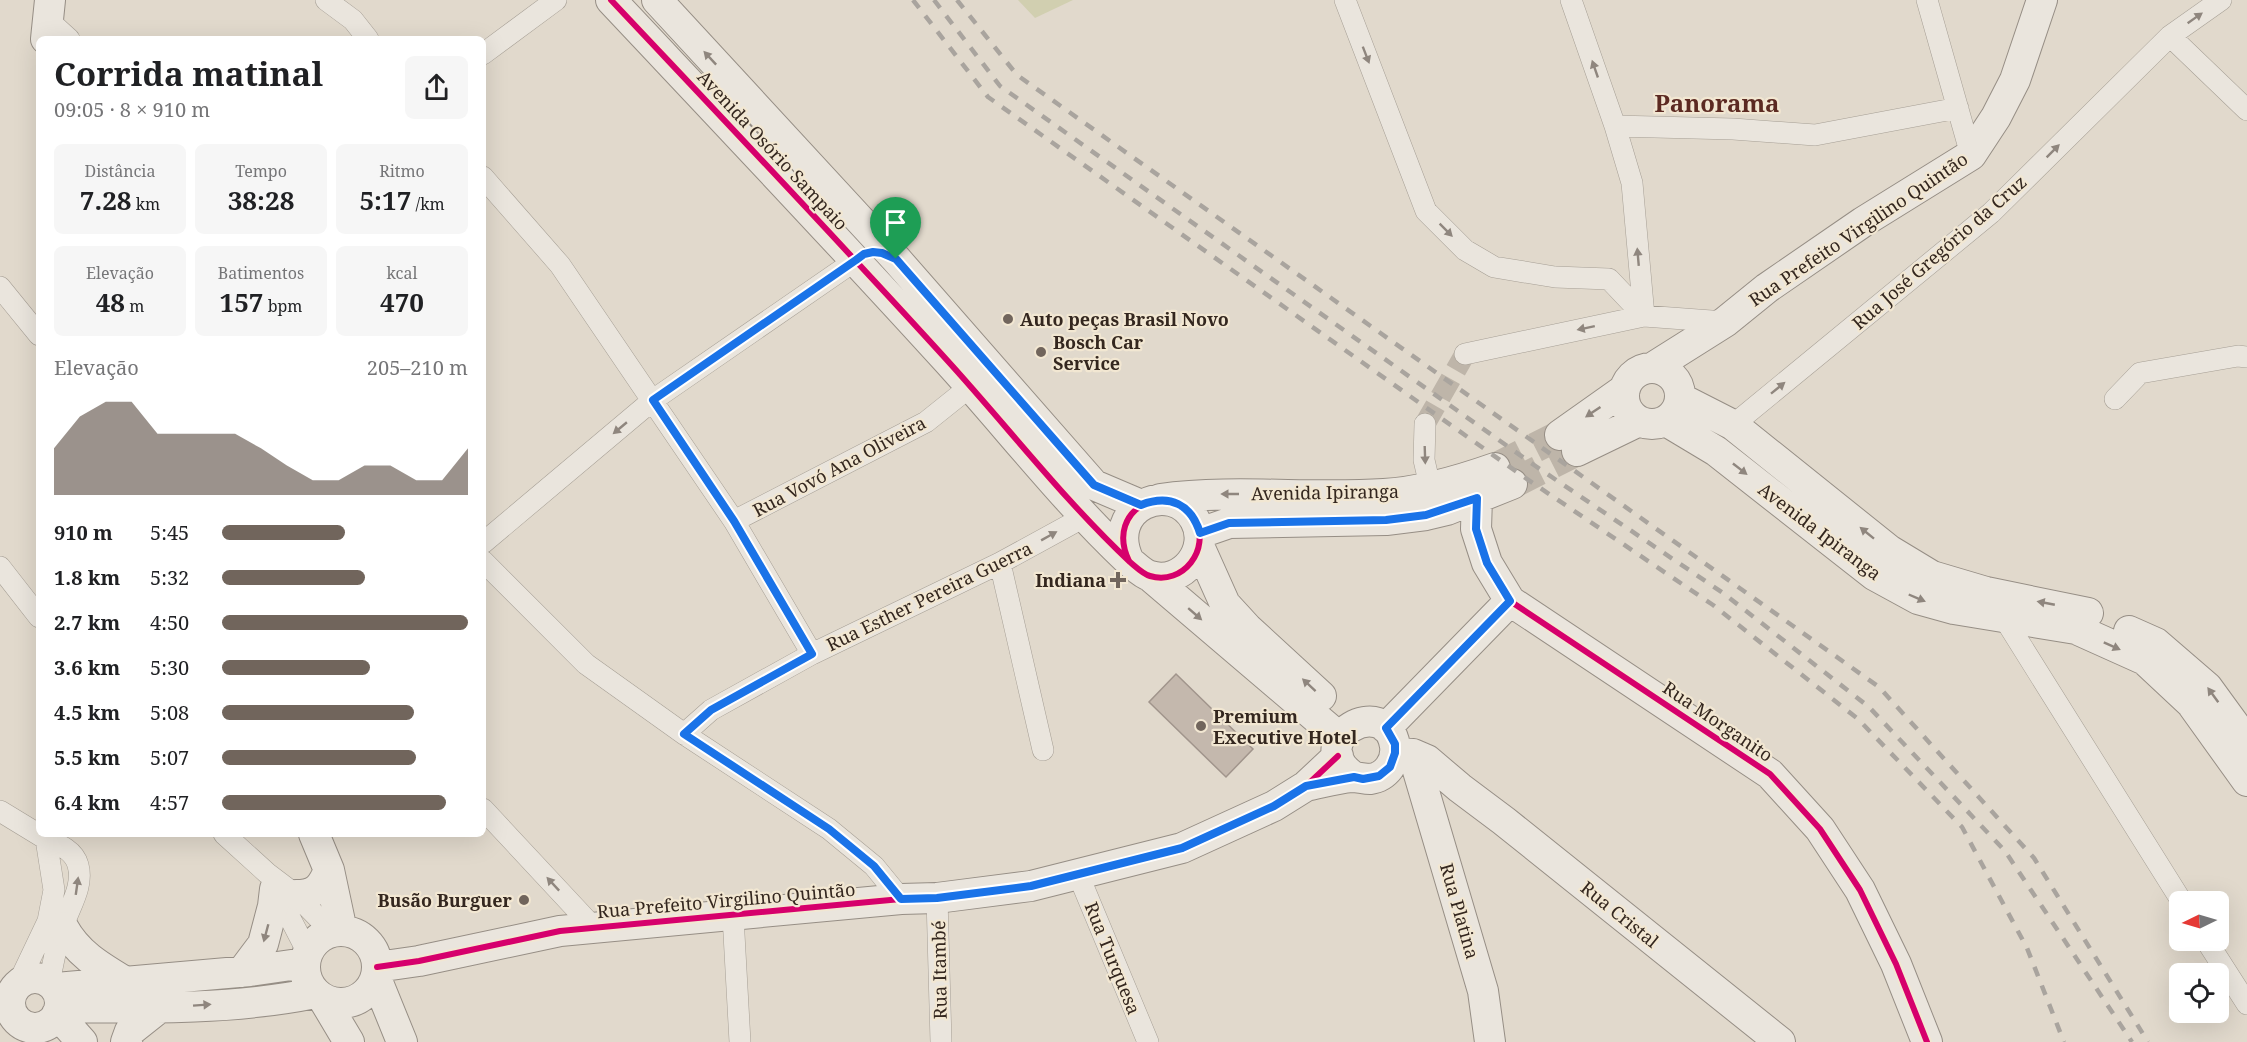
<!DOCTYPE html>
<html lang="pt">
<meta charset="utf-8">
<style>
body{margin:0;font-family:"Noto Serif",serif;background:#f6f6f6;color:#202124;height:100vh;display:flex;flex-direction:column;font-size:22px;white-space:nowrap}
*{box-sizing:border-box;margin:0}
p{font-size:20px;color:#757577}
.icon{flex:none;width:33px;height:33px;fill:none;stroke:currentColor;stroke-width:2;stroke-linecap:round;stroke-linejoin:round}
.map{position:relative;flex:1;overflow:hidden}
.drawer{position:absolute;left:36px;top:36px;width:450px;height:801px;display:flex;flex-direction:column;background:#fff;border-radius:9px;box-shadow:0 6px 24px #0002}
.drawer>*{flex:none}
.needle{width:39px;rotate:265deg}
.buttons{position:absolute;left:2169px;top:891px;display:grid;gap:12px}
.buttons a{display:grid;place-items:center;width:60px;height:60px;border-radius:9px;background:#fff;box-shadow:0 6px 24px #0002;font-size:30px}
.pin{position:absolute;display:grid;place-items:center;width:51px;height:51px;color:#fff;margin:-62px -26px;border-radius:50% 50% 50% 0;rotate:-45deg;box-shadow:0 0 6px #0007}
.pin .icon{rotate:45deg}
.round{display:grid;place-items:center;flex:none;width:63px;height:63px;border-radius:9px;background:#f6f6f6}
.headline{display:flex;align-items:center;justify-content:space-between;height:102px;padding:0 18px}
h1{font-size:33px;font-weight:700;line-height:45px}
.stats{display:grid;grid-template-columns:repeat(3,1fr);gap:9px;height:102px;padding:6px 18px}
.stats div{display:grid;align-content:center;border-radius:9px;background:#f6f6f6;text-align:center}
.stats b{font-size:26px;font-weight:700}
.stats small{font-size:16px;font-weight:400}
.stats p{font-size:16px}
.chart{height:168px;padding:12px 18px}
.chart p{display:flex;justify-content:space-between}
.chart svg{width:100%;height:108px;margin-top:6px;fill:#71655c;opacity:.7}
ul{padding:0 18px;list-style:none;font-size:20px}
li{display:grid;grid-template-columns:96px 72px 1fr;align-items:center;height:45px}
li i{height:15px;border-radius:8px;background:#71655c}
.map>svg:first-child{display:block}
.green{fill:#d1cfb0}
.building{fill:#c4b8ad;stroke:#a1958c;stroke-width:1.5}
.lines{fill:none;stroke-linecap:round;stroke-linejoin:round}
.street-tunnel{stroke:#beb5a9;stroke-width:21;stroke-dasharray:21 10;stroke-linecap:butt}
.secondary-tunnel{stroke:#beb5a9;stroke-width:30;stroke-dasharray:30 15;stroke-linecap:butt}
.street-casing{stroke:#a69f95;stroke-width:22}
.secondary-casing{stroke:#968e85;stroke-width:32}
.street{stroke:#eae5dd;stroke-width:21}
.secondary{stroke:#eae5dd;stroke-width:30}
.rail{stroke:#a9a49e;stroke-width:4.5;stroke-dasharray:10 10;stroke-linecap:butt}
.cycleway-casing{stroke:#f2e7d2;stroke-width:10}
.cycleway{stroke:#d6006c;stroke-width:6}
.oneway{fill:#8f867e}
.route-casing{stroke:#fff;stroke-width:12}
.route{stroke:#1a73e8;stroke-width:8}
.poi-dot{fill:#71655c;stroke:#f2e7d2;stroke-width:2}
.labels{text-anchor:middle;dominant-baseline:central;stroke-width:4.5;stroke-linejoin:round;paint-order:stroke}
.street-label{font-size:18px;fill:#34271f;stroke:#f2e7d2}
.poi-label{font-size:18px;font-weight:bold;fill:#34271f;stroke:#f2e7d2;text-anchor:start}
.district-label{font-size:24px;font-weight:bold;fill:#5c2a22;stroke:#f2e7d2}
</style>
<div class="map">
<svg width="2247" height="1042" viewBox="0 0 2247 1042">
<rect width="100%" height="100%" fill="#e1d9cc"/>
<path class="green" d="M1018 0H1073L1035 18Z"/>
<path class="building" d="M1176 674 1253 749 1226 777 1149 702Z"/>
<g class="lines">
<path class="street-tunnel" d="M1425 424 1465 354"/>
<path class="secondary-tunnel" d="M1495 468 1560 435
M1512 484 1577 451"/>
<g class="street-casing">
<path id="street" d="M326 0 353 20 368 39
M1345 0 1426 211 1465 250 1494 267 1555 277 1609 279 1644 316
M1571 0 1615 126 1632 183 1644 316
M1927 0 1971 155
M45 11 47 19 69 39
M2170 36 2247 110
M483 54 556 0
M1615 126 1733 129 1815 135 1958 108
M483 177 560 265 734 521 812 654
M0 287 39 335
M1465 354 1644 316 1725 322
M2115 399 2140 373 2238 356 2247 357
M1425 424 1424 460 1430 486
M1733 425 1991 213 2170 36 2221 0
M734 521 926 422 971 386
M483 543 653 400 856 260
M483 561 586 664 684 734 829 829 874 866 901 899
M1000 563 1043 750
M0 567 39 617
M2004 618 2182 902
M684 734 711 710 812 654 1000 563 1084 517
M483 809 593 927
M0 811 46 839
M224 834 267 873 296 895 332 932
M1078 874 1148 1042
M274 887 308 953
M937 898 941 1042
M733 916 740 1042
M2206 940 2247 1004
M18 984 48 921 54 890 46 839C58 844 74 850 78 865 84 887 69 907 63 927 57 945 52 963 50 982"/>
</g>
<g class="secondary-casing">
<path id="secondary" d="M611 0C723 119 836 238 946 359 1008 427 1063 499 1130 562 1136 567 1143 574 1150 576 1183 586 1211 549 1195 520 1172 478 1103 507 1129 561
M657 0 896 259 1094 485 1141 505
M46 39 50 0
M1652 368 1725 322 1767 288 1863 222 1971 155 1996 117 2015 80 2042 0
M1624 396a28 28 0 1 1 56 0a28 28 0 1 1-56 0Z
M1680 398 1733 425 1889 550 1932 576 1986 592 2088 613
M1666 421 1716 451 1874 575 1918 599 1954 609 2076 629 2145 660 2191 703 2247 781
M1560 435 1625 389
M1577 451 1639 421
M1477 498 1476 529 1487 563 1510 601 1770 774 1820 829 1860 890 1896 964 1927 1042
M1160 499C1234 489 1309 499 1384 494 1421 492 1461 480 1495 468
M1200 533 1229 523 1386 520 1426 515 1447 510 1512 484
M1199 546 1225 604 1247 628 1321 696
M1150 576 1340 738
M2129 631 2156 643 2207 687 2247 742
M1386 728 1510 601
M1395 753 1413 754 1427 760 1460 788 1504 821 1780 1042
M1413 754 1483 991 1490 1042
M1306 786C1321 783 1337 778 1352 777 1358 777 1364 779 1370 779 1386 777 1397 762 1395 746 1387 692 1300 739 1354 777
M314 834 329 870 342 931
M296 895C316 895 322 887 329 870
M63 927C77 953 99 966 124 981
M305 967a36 36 0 1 1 72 0a36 36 0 1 1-72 0Z
M377 967 419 961 560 931 901 899 937 898 1031 886 1182 848 1274 806 1306 786 1338 756
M242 972 263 944 273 906 275 889
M10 1003a25 25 0 1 1 50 0a25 25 0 1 1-50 0Z
M376 978 402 1042
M56 988 250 971 305 963
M324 1000 349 1042
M60 1007C145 1008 232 1010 315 993
M57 1014 82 1042
M126 1042 130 1031 159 1008"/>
</g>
<use href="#street" class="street"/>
<use href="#secondary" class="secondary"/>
<path class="rail" d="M913 0 988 97 1524 477 1713 605 1858 719 1962 827 2027 948 2064 1042
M934 0 1000 86 1534 465 1723 593 1869 707 2005 851 2132 1042
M957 0 1017 75 1879 687 2034 858 2148 1042"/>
<g class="cycleway-casing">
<path id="cycleway" d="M611 0C723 119 836 238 946 359 1008 427 1063 499 1130 562 1136 567 1143 574 1150 576 1183 586 1211 549 1195 520 1172 478 1103 507 1129 561
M1477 498 1476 529 1487 563 1510 601 1770 774 1820 829 1860 890 1896 964 1927 1042
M377 967 419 961 560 931 901 899 937 898 1031 886 1182 848 1274 806 1306 786 1338 756"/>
</g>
<use href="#cycleway" class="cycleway"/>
</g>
<defs><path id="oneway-solid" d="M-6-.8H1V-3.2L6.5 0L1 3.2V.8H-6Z" transform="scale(1.5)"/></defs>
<g class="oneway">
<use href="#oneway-solid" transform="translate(2195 18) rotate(-35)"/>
<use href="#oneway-solid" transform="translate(1366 55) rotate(69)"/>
<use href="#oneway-solid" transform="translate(710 58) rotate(-133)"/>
<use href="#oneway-solid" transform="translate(1595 69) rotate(-109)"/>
<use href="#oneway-solid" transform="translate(2053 151) rotate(-45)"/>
<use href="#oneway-solid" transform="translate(1446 230) rotate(45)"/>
<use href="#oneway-solid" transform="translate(1638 257) rotate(-95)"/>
<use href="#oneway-solid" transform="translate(1586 328) rotate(168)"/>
<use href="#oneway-solid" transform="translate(1778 388) rotate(-39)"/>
<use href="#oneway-solid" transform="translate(1593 412) rotate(146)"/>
<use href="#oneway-solid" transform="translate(620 428) rotate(140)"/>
<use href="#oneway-solid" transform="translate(1425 455) rotate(88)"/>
<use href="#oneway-solid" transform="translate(1740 469) rotate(38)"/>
<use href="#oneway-solid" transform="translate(1230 494) rotate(180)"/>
<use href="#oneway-solid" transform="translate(1867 533) rotate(-141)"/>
<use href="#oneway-solid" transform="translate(1049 536) rotate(-29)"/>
<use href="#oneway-solid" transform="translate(1917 598) rotate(23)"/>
<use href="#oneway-solid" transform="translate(2046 603) rotate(-169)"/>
<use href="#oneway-solid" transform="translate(1195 614) rotate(41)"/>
<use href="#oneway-solid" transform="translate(2112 646) rotate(24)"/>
<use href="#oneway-solid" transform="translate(1309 685) rotate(-137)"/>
<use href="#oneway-solid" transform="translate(2213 695) rotate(-126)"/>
<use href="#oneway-solid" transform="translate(553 884) rotate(-133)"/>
<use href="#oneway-solid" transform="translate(77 886) rotate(-82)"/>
<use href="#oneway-solid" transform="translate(266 933) rotate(105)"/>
<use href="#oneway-solid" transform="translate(202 1005) rotate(-4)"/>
</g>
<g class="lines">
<g class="route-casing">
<path id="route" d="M873 252 882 253 896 259 1094 485 1141 505C1170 494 1191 504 1200 533L1229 523 1386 520 1426 515 1477 498 1476 529 1487 563 1510 601 1386 728 1395 744V753L1390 767 1379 776 1363 779 1354 777 1306 786 1274 806 1182 848 1031 886 937 898 901 899 874 866 829 829 684 734 711 710 812 654 734 521 653 400 856 260 864 254Z"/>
</g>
<use href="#route" class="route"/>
</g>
<g class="poi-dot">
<circle cx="1008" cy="319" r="6"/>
<circle cx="1041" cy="352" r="6"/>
<path d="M1115 571h6v6h6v6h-6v6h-6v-6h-6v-6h6z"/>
<circle cx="1201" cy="726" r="6"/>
<circle cx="524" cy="900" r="6"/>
</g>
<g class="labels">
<g class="street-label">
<text transform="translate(773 150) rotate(47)">Avenida Osório Sampaio</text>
<text transform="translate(1858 229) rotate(-34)">Rua Prefeito Virgilino Quintão</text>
<text transform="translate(1939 252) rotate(-41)">Rua José Gregório da Cruz</text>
<text transform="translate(839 466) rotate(-28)">Rua Vovó Ana Oliveira</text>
<text transform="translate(1325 492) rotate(-1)">Avenida Ipiranga</text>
<text transform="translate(1820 531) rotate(37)">Avenida Ipiranga</text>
<text transform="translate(929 596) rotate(-26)">Rua Esther Pereira Guerra</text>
<text transform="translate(1718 721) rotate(34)">Rua Morganito</text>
<text transform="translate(726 900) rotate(-5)">Rua Prefeito Virgilino Quintão</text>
<text transform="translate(1460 911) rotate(74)">Rua Platina</text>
<text transform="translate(1620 914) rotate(39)">Rua Cristal</text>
<text transform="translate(1113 958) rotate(68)">Rua Turquesa</text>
<text transform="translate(939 970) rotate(-91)">Rua Itambé</text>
</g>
<g class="poi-label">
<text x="1020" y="319">Auto peças Brasil Novo</text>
<text x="1053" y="342">Bosch Car<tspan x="1053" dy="21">Service</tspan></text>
<text x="1106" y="580" text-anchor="end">Indiana</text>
<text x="1213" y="716">Premium<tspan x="1213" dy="21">Executive Hotel</tspan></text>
<text x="512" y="900" text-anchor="end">Busão Burguer</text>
</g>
<g class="district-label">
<text x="1717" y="102">Panorama</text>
</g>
</g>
</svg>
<div class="buttons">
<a><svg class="needle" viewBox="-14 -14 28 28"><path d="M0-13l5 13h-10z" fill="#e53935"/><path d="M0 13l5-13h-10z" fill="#757577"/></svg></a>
<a><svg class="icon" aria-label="locate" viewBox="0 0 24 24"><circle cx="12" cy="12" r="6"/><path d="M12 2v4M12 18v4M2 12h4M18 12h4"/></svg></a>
</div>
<div class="pin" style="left:896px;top:259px;background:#1e9e55"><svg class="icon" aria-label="arrive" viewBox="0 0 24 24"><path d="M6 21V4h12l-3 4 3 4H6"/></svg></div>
<section class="drawer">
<div class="headline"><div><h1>Corrida matinal</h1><p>09:05 · 8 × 910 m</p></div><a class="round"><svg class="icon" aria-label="share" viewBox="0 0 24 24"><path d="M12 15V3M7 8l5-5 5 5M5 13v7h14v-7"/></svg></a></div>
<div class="stats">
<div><p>Distância</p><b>7.28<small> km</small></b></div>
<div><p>Tempo</p><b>38:28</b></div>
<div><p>Ritmo</p><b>5:17<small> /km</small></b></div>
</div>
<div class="stats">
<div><p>Elevação</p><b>48<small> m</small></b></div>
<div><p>Batimentos</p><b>157<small> bpm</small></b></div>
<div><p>kcal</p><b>470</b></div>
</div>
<div class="chart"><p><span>Elevação</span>205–210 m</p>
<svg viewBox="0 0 160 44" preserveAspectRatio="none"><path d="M0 44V25L10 12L20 6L30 6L40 19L50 19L60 19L70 19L80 25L90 32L100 38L110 38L120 32L130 32L140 38L150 38L160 25V44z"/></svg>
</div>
<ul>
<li><b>910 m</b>5:45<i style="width:50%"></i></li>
<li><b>1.8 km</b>5:32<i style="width:58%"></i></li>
<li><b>2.7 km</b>4:50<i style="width:100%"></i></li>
<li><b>3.6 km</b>5:30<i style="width:60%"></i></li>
<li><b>4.5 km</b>5:08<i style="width:78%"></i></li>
<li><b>5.5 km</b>5:07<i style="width:79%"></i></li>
<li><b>6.4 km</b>4:57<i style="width:91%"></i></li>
</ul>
</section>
</div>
